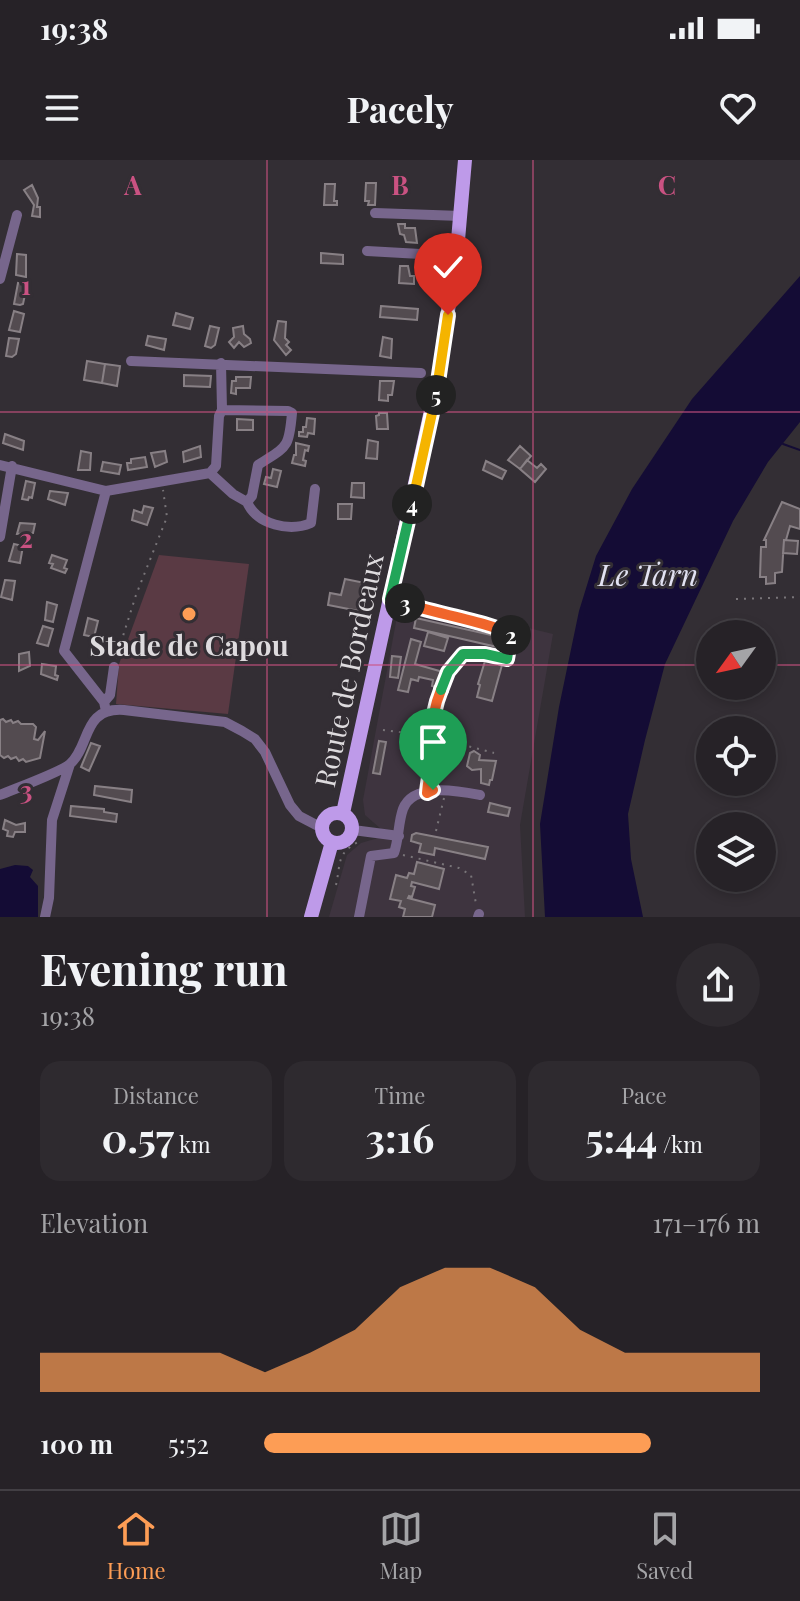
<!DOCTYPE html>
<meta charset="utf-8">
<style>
body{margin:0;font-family:"Playfair Display",serif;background:#2e2a2f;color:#f1f3f6;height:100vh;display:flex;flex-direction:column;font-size:30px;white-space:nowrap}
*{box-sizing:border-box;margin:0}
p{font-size:26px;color:#a4a4a7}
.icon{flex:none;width:44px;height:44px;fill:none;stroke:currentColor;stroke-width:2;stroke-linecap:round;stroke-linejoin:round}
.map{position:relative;height:757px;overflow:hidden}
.details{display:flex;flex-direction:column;background:#262227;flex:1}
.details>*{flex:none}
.needle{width:52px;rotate:237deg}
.buttons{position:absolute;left:696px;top:460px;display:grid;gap:16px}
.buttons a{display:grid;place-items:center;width:80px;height:80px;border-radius:50%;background:#262227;box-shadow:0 4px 12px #0003,0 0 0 2px #423f44;font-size:40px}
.pin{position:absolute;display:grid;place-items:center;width:68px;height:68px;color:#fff;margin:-82px -34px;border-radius:50% 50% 50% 0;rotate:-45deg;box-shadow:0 0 8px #0007}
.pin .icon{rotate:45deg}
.km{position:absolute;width:40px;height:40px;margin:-20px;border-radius:50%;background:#222;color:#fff;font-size:22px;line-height:40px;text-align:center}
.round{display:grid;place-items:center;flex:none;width:84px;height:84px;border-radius:42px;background:#2e2a2f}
.headline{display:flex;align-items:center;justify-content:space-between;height:136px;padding:0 40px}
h1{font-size:44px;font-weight:700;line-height:60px}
.metrics{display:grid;grid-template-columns:repeat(3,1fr);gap:12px;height:136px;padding:8px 40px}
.metrics div{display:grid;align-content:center;border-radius:20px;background:#2e2a2f;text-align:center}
.metrics b{font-size:40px;font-weight:700}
.metrics small{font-size:22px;font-weight:400}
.metrics p{font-size:22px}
.chart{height:224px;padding:16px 40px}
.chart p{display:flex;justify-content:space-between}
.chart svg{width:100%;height:144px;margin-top:8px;fill:#fd9d55;opacity:.7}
ul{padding:0 40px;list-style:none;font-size:26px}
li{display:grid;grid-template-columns:128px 96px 1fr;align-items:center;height:60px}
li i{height:20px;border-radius:10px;background:#fd9d55}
.status{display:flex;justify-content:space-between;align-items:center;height:56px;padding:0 40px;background:#262227;direction:ltr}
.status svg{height:22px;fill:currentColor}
header{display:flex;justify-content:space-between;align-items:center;height:104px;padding:0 40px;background:#262227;font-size:36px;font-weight:700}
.tab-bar{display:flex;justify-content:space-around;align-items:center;height:112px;border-top:2px solid #423f44;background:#262227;font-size:22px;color:#a4a4a7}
.tab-bar a{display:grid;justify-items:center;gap:4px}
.tab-bar .on{color:#fd9d55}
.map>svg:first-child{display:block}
.built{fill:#3e343f}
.green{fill:#5a3a44}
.water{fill:#140c35}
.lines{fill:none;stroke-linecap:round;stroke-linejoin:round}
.stream{stroke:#140c35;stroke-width:2}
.building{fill:#534b50;stroke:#888085;stroke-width:2}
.path{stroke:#797579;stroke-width:2;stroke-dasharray:2 6;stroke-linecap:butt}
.minor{stroke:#77668c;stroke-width:10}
.major{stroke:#be9ae9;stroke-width:14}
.split-1-casing{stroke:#fff;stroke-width:16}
.split-2-casing{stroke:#fff;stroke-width:16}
.split-3-casing{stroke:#fff;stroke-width:16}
.split-4-casing{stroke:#fff;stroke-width:16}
.split-5-casing{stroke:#fff;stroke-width:16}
.split-6-casing{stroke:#fff;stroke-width:16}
.split-1{stroke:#f0652b;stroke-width:10}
.split-2{stroke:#22a559;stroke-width:10}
.split-3{stroke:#f0652b;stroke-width:10}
.split-4{stroke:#22a559;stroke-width:10}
.split-5{stroke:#f5b400;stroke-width:10}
.split-6{stroke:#f5b400;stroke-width:10}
.grid{fill:none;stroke:#ca5282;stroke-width:2;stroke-opacity:0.55}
.poi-dot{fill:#fd9d55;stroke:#332e34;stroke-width:3}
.labels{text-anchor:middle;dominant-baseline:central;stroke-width:6;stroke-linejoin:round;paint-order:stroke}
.poi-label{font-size:28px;font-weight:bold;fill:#dedbde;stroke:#332e34}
.street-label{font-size:28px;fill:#dedbde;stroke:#332e34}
.water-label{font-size:30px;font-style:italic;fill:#e2e2f2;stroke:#332e34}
.grid-label{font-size:26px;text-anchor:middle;font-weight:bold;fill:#ca5282;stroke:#332e34;stroke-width:6;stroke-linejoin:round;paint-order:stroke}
</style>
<div class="status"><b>19:38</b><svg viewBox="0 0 49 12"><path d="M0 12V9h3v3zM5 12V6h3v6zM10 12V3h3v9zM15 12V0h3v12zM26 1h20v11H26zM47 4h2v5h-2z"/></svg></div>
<header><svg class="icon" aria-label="menu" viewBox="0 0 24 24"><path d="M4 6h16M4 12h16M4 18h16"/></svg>Pacely<svg class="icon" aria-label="heart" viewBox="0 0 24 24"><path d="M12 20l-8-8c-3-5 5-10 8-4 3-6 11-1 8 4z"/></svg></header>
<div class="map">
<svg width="800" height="757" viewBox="0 0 800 757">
<rect width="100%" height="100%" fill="#332e34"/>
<path class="built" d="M405 438 553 474 520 665 525 757H329L347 695 361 683 378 678 381 669 365 655 363 640 399 446H404Z"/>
<path class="green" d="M159 395 249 404 228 554 116 544 119 504Z"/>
<path class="water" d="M800 116V262L768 302 733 361 665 504 645 580 628 654 631 699 643 757H545L540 664 559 547 579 451 596 396 632 329 692 239Z
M15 705 28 706 33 710 30 717 38 726V757H0V709Z"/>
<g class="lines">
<path class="stream" d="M783 284 800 290"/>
</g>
<path class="building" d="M366 23H376L375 45H368L369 41H365Z
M325 24H335L334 41H337V45H324Z
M32 25 38 38 37 47H40V57L32 56 34 45 24 30Z
M398 64H405V68H415L417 83 406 82 404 75 400 74Z
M321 93 343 95V104L321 103Z
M17 94 26 95V117L16 115Z
M400 106H408L410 116H414V124L399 123Z
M18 123 27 125 23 144 20 145 14 144Z
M381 146 418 149 417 160 380 157Z
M14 151 24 154 20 172 9 170Z
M176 153 193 158 190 169 173 165Z
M278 161 286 162 285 178 289 182 286 185 291 190 286 195 274 180Z
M210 166 219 168 215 185 211 188 205 186Z
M243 166 244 174 250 179 251 183 244 187 239 182 234 188 229 182 234 177 233 168Z
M148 176 166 179 164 190 146 185Z
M383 177 392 179 391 198 380 196Z
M9 178 19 179 16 194 12 197 6 196Z
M87 201 105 204 102 223 84 220Z
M105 204 120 206 117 226 102 223Z
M184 215 211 216 210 227 184 226Z
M236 217H251L250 228H236V234L231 233 232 221H236Z
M380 221H394L392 235H388V241L379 240Z
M379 253H387L388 269H377L376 256 379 255Z
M307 258 315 259 314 274 308 273 307 277 299 276V272H303V267H306Z
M237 259 253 260V270H237Z
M5 274 24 281 23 290 3 283Z
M368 280 378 282 377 299 366 298Z
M296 283 309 286 308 291 305 290 303 300 306 301 305 306 292 303 294 295H296Z
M200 286 201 297 184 302 183 292Z
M520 286 531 296 520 309 508 300Z
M81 291 91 293 90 310H78Z
M165 291 167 302 155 307 151 293Z
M145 297 147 307 128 310 127 303H131V299Z
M527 300 537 308 541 304 546 309 535 322 520 309Z
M486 301 506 311 502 319 483 310Z
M103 302 121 305 119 314 101 311Z
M273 309 281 311 277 327 264 324 266 317 271 318Z
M26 321 35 323 32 338 29 337 28 340 22 339Z
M352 323H364V338L351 337Z
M50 331 68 333 65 345 48 339Z
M782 342 800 349V369L790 366 786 380H784L782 412 775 413V423L766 424V417H760L761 387H766V380H764Z
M338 344H352L351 359H338Z
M144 346 153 348 147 365 132 360 134 350 142 353Z
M20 363 35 364 33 373 17 374Z
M784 380 798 381 797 394 783 393Z
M14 384 23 386 20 403 9 401Z
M52 395 67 400 64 408 67 409 65 413 51 408 53 404 49 403Z
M345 419 365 423 359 451 328 445 330 433 341 435Z
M5 420 15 421 12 440 1 437Z
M47 442 57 445 53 462 45 460Z
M88 458 98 461 94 477 84 475Z
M416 458 509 479 506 489 414 468Z
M43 466 53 469 48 486 37 483Z
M428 472 448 478 444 491 424 486Z
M411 479 421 482 415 504 443 512 439 527 432 526 433 520 419 517 418 521 411 519 408 532 398 530Z
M29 492 30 506 19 511V494Z
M392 496 401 497 398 518 390 517Z
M485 501 502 505 492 541 477 537 480 525 478 524Z
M42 504 56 506 55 515 58 516 57 520 41 514Z
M3 559 6 562 11 560 13 563 18 561 21 564H33L36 567 34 579 38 580 45 571 40 598 26 602 23 599 19 601 16 597 11 599 8 596 4 598 0 595V560Z
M379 581 386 582 380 614 373 613Z
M91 583 100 586 89 611 81 607Z
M474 591 480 595 479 600 496 601 492 620H490L489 625 481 623V609L472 610 467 606 470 593Z
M95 626 132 630 131 642 94 635Z
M490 643 510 648 508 656 488 652Z
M71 646 104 649V652L117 654 116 662 70 656Z
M5 660 16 665 25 663V672H15L13 677 7 676 8 671 3 669Z
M416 673 488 687 485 699 435 688 434 695 419 692 421 684 411 681 412 675Z
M417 702 444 709 439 729 412 722 411 726 415 727 412 737 409 736 408 738 435 745 432 757H403L405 749 399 747 401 741 390 739 396 715 407 718 409 713 414 714Z"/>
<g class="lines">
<path class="path" d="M736 439 800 437
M116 498 136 435 167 357 163 330
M383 570 430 576 494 593
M428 622C434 568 426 540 463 494H476
M436 671 444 638
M403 695 459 708 471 715 476 744
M336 725C341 703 336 693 360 681"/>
<path class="minor" d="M375 53 461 56
M367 91 456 96
M0 119 17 55
M131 201 421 213
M0 305 106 331
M210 313 233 334 247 342 252 336 258 305C287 286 289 289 292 253L288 251 222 250
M247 342C257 365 290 372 311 363L315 329
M0 377 12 306
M390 439 445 456 499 468 511 474 507 499 485 494
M104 542 110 535 114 507
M106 551 104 542 64 491 106 331 210 313 216 306 219 256 222 250 221 203
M0 635C14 629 61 612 70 604 91 585 82 547 124 550L225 562 242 571 255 579 265 592 290 645 299 656 322 668
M353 670 399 676
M45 757 49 738 52 660 70 604
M359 757 371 696 394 693C399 679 398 663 403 649 413 622 459 631 480 635
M478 757 479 754"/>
<path class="major" d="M322 668a15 15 0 1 1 30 0a15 15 0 1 1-30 0Z
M343 653 439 214 458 80 465 0
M311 757 332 682"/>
</g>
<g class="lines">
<g class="split-1-casing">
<path id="split-1" d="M433 630 427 633C428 618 433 602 432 587 431 567 433 549 441 530"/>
</g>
<g class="split-2-casing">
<path id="split-2" d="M441 530 448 512 463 494H485L507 499 511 475"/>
</g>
<g class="split-3-casing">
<path id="split-3" d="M405 443C427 452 499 464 511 475"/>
</g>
<g class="split-4-casing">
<path id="split-4" d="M405 443 390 439 412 344"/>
</g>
<g class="split-5-casing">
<path id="split-5" d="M412 344 436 235"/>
</g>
<g class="split-6-casing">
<path id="split-6" d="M436 235 448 155"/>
</g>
<use href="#split-1" class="split-1"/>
<use href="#split-2" class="split-2"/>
<use href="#split-3" class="split-3"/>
<use href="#split-4" class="split-4"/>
<use href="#split-5" class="split-5"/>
<use href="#split-6" class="split-6"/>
</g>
<path class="grid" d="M267 0V757M533 0V757M0 252H800M0 505H710M762 505H800"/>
<circle class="poi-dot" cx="189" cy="454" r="8"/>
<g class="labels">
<g class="poi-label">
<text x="189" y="484">Stade de Capou</text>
</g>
<g class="street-label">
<text transform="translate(348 510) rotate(-78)">Route de Bordeaux</text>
</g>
<g class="water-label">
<text x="648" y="414">Le Tarn</text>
</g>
</g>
<g class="grid-label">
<text x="133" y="35">A</text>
<text x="400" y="35">B</text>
<text x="667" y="35">C</text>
<text x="26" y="135">1</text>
<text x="26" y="388">2</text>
<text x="26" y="640">3</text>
</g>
</svg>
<div class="buttons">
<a><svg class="needle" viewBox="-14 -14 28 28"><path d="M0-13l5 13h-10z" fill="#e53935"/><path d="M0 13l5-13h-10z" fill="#a4a4a7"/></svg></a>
<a><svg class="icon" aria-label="locate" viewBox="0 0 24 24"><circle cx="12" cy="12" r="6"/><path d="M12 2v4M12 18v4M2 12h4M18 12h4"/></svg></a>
<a><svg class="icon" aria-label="layers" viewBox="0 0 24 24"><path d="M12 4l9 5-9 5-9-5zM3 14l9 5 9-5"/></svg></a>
</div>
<div class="pin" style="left:433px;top:630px;background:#1e9e55"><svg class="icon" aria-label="arrive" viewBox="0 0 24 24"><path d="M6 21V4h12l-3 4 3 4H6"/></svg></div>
<div class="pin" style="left:448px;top:155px;background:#d93025"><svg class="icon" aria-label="check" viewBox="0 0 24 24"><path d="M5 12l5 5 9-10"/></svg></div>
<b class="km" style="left:511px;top:475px">2</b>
<b class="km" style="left:405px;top:443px">3</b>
<b class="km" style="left:412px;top:344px">4</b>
<b class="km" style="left:436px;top:235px">5</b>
</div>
<section class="details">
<div class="headline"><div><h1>Evening run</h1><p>19:38</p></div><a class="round"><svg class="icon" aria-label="share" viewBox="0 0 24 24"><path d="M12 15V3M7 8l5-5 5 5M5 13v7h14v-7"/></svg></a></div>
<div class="metrics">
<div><p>Distance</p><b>0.57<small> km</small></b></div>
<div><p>Time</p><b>3:16</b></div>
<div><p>Pace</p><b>5:44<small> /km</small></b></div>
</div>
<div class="chart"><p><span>Elevation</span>171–176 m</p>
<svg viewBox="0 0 160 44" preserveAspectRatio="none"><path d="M0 44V32L10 32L20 32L30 32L40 32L50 38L60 32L70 25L80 12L90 6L100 6L110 12L120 25L130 32L140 32L150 32L160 32V44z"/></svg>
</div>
<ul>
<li><b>100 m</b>5:52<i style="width:78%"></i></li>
</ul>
</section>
<nav class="tab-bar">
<a class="on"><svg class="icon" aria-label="home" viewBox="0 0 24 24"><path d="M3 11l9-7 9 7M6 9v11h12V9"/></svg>Home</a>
<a><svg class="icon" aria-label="map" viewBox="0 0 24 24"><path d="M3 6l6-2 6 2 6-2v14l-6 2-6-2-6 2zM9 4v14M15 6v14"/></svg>Map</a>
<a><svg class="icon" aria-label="saved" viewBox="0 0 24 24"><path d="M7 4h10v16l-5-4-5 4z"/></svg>Saved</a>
</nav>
